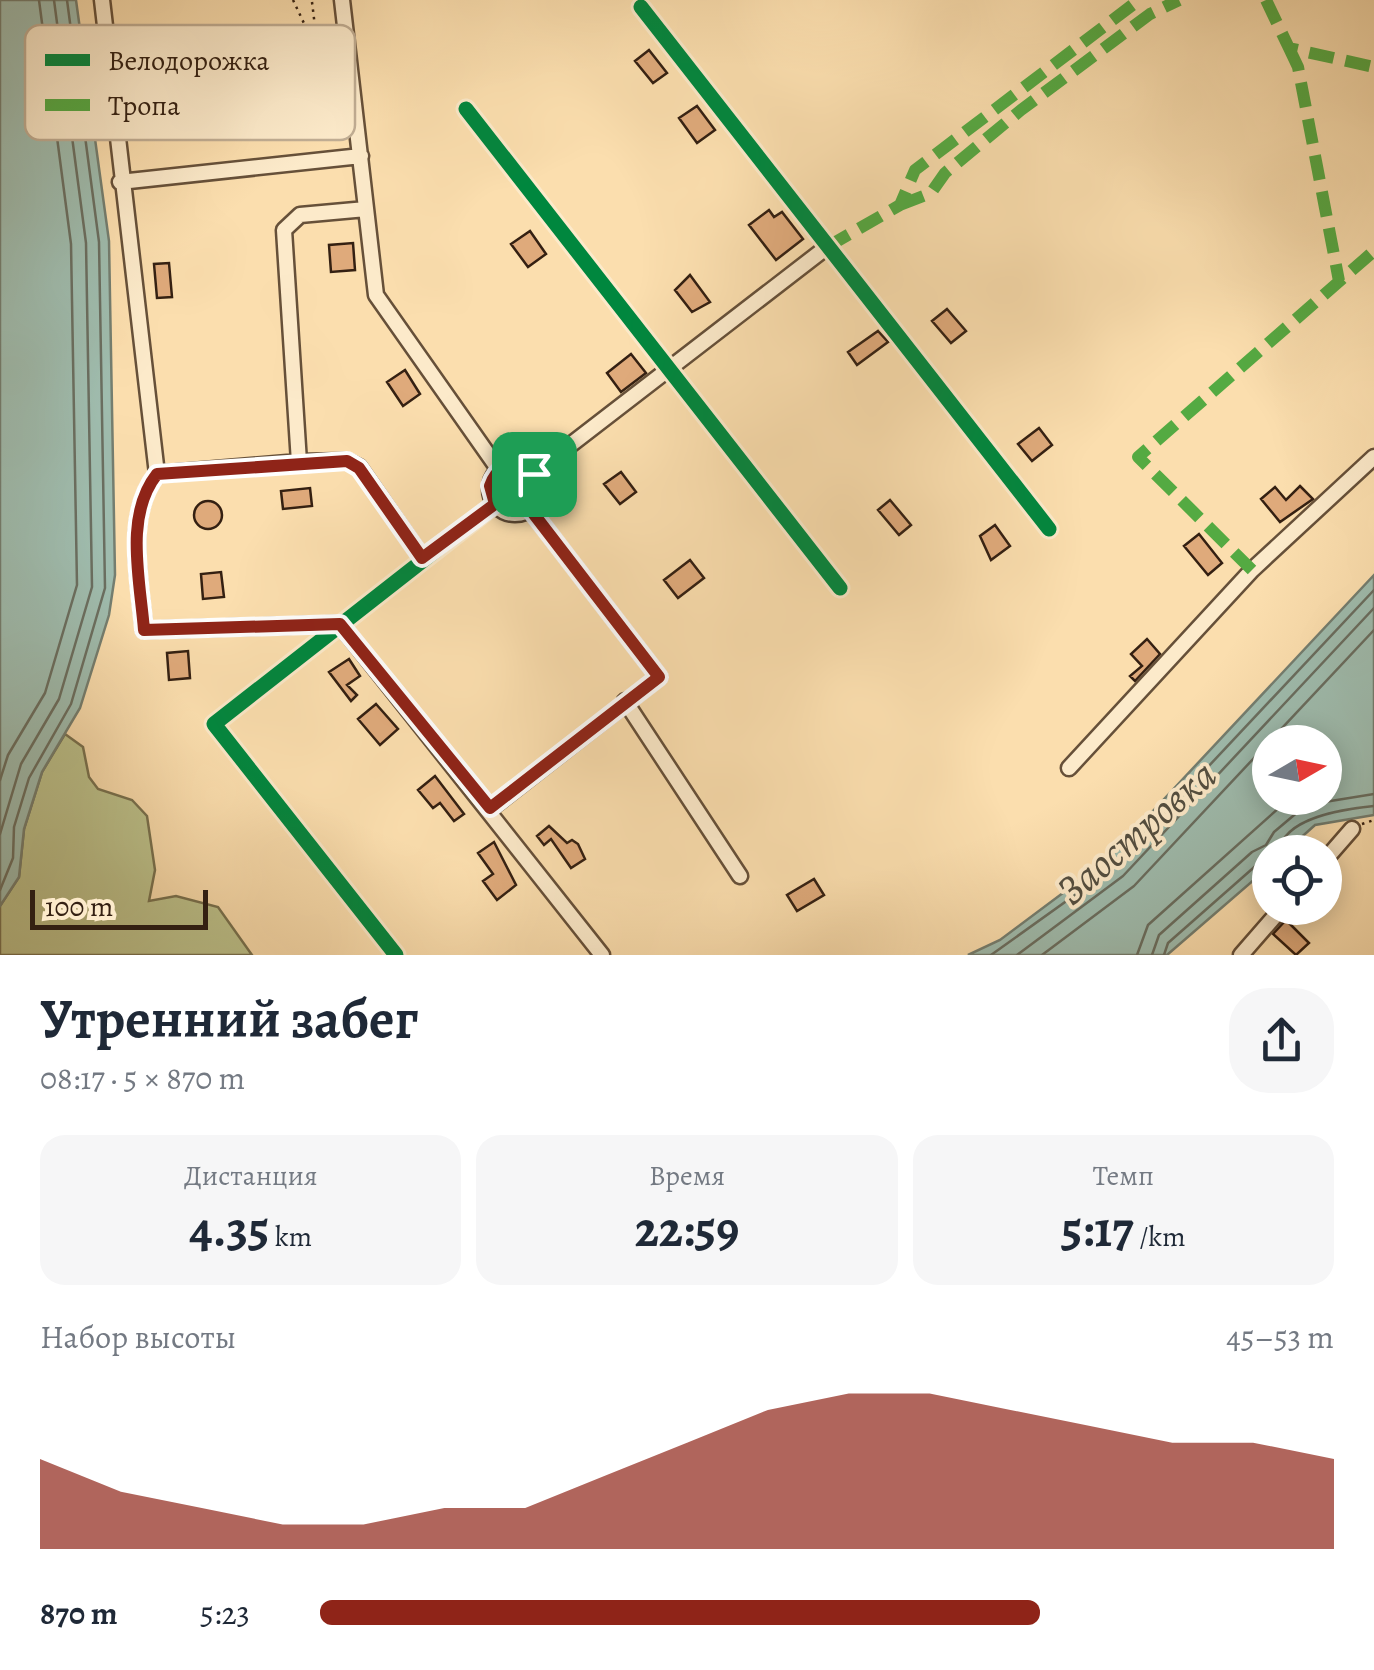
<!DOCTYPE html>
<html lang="ru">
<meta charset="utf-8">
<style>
body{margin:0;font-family:Alegreya,serif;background:#f6f6f7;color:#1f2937;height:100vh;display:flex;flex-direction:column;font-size:38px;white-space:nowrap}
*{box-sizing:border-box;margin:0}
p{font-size:32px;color:#747a83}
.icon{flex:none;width:55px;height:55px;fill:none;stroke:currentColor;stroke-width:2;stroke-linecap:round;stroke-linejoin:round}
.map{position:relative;height:955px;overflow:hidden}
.panel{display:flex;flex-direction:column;background:#fff;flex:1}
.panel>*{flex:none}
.needle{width:65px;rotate:81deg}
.buttons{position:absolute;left:1252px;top:725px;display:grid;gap:20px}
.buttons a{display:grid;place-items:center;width:90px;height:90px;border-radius:50%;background:#fff;box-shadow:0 5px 25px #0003;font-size:50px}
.scale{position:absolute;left:30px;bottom:25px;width:178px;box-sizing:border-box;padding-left:10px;border:5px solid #342012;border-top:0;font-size:28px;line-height:35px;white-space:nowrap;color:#342012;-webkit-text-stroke:8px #fceaca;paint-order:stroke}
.pin{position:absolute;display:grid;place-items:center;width:85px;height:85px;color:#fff;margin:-42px;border-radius:20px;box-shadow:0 5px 15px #0006}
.round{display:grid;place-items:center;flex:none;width:105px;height:105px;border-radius:40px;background:#f6f6f7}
.summary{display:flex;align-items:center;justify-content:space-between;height:170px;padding:0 40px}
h1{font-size:55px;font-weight:600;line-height:75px}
.metrics{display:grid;grid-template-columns:repeat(3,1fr);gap:15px;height:170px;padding:10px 40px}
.metrics div{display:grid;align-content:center;border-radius:25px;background:#f6f6f7;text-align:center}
.metrics b{font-size:50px;font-weight:600}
.metrics small{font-size:28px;font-weight:400}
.metrics p{font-size:28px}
.chart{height:280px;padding:20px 40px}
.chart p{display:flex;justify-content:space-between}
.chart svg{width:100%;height:180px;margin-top:10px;fill:#8f2418;opacity:.7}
ul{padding:0 40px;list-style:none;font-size:32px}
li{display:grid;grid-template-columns:160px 120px 1fr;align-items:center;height:75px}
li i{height:25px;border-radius:12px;background:#8f2418}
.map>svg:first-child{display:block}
.green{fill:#bcc28c;stroke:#78714f;stroke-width:2.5}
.water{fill:#9fbcae;stroke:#747e70;stroke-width:2.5;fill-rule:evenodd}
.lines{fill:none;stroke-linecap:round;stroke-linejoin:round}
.shore{stroke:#6a6e60;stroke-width:2.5}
.building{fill:#dfaa7b;stroke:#342012;stroke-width:2.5}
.minor-casing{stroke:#665039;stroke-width:19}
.path{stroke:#342012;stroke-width:2.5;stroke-dasharray:2.5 5;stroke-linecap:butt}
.minor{stroke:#fceaca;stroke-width:14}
.quiet{stroke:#54aa42;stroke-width:12;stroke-dasharray:25 12;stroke-linecap:butt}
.cycleway-casing{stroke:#fceaca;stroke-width:21}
.cycleway{stroke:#00873e;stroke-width:15}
.route-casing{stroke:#fff;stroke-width:20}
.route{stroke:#8f2418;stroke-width:12}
.labels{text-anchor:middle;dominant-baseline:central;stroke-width:8;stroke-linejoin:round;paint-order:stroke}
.water-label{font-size:42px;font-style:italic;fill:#544f41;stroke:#fceaca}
.key{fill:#fceaca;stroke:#c0ad93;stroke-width:2.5}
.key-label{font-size:28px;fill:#342012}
</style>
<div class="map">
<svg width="1374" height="955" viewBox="0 0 1374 955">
<rect width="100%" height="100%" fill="#fbdeae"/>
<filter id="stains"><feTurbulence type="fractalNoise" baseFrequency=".002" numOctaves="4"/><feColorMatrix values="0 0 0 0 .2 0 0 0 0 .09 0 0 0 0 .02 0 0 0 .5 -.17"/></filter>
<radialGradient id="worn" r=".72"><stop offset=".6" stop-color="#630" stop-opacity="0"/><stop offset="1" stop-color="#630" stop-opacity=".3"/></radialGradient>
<path class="green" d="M65 734 83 747 89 777 98 789 132 800 147 816 155 870 149 901 176 896 218 907 252 955H0V906L19 877 24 829 42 772Z"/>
<path class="water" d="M0 0H76L109 241 115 575 109 615 80 708 42 772 24 829 19 877 0 906Z
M1374 575V815L1315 825 1285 852H1270V866L1167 955H968L1000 940 1107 860ZM1270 742H1325V798H1270Z"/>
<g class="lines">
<path class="shore" d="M0 780 8 755 45 693 77 585 71 244 39 0
M0 834 21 764 59 699 92 587 86 243 54 0
M1279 852C1283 817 1345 809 1374 806
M0 890 13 858 14 827 29 778 71 704 105 588 99 242 67 0
M991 955 1114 867 1374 590
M1017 955 1123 876 1374 608
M1042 955 1134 886 1374 630
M1137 955 1148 925 1290 798
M1152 955 1159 935 1252 852 1266 845 1274 832 1306 805 1374 794
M1164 955 1168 943 1260 862 1270 859"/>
</g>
<path class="building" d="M649 50 667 73 653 83 635 61Z
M697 106 715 130 697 143 679 118Z
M769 210 774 217 782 212 803 239 776 260 749 225Z
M530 231 546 254 528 267 511 244Z
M353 243 355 270 331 272 329 245Z
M169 263 172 297 157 298 154 264Z
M690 275 710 302 692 312 675 290Z
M947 309 966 331 951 343 932 321Z
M878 331 888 342 857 365 848 352Z
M631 354 646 373 621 392 607 373Z
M405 370 420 394 403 406 387 382Z
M1039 428 1052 445 1032 461 1018 444Z
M621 472 636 492 620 504 604 484Z
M1300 486 1313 499 1280 522 1261 499 1275 487 1286 500Z
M310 488 312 506 283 509 281 491Z
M890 500 911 525 899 535 878 510Z
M194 515a14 14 0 1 1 28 0a14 14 0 1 1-28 0Z
M995 525 1010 546 991 560 980 536Z
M1199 534 1222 563 1208 575 1184 546Z
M690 560 704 578 678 598 664 580Z
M221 572 224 597 203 599 201 574Z
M1147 639 1160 654 1135 681 1130 676 1142 666 1131 654Z
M188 651 190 678 169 680 167 653Z
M349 659 360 676 347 685 357 695 351 701 329 672Z
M376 704 398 729 380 745 358 719Z
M435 776 464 814 454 821 440 803 433 808 418 790Z
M549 826 567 843 572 840 578 844 585 859 571 868 551 839 544 845 537 836Z
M494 842 516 885 497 900 483 881 493 874 478 853Z
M814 879 824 895 797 911 787 895Z
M1286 920 1309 943 1296 955 1273 934Z"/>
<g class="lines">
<g class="minor-casing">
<path id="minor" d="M102 0 157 474C124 516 140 579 144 630L340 624 602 955
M342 0 376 295 499 470
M641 7 1049 529
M466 109 840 588
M120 182 361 156
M366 209 300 215 284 230 299 462 347 461 359 467 422 558
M490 489a25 25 0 1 1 50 0a25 25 0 1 1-50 0Z
M534 473 827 247
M157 474 299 462
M625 701 740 876
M1069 768 1252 570 1374 457
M490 809 659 677 530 509
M1325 860 1352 829
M396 955 214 724 495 504
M1241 955 1282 908"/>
</g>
<path class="path" d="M293 0 310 36
M312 2 316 35
M163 68 312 52
M1362 824 1374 820"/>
<use href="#minor" class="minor"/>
<path class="quiet" d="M1266 0 1289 48 1374 67
M1289 48 1298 67 1339 281
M900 205 931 193 945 173 1021 110 1150 14 1179 0
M827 247 900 205 915 170 1139 0
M1252 570 1138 457 1374 251"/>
<g class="cycleway-casing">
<path id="cycleway" d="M641 7 1049 529
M466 109 840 588
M396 955 214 724 495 504"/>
</g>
<use href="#cycleway" class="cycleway"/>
</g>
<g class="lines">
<g class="route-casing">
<path id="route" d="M347 461 359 468 422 558 495 504 490 486C496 468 510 461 528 468L540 488 530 509 659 677 490 808 340 624 144 630C140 579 124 516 157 474Z"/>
</g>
<use href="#route" class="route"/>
</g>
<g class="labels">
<g class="water-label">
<text transform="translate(1136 832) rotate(-41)">Заостровка</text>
</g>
</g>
<rect x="25" y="25" width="330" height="115" rx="15" class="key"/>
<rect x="45" y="54" width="45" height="12" fill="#00873e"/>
<rect x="45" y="99" width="45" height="12" fill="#54aa42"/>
<g class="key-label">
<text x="108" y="70">Велодорожка</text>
<text x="108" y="115">Тропа</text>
</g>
<rect width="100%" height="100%" filter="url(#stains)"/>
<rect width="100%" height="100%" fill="url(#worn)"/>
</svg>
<div class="buttons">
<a><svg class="needle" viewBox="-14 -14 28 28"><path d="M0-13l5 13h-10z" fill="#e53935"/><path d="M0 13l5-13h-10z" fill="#747a83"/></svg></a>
<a><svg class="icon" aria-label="locate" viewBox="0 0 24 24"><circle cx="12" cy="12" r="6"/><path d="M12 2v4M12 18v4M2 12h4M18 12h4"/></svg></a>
</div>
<div class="scale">100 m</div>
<div class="pin" style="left:534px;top:474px;background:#1e9e55"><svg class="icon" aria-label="arrive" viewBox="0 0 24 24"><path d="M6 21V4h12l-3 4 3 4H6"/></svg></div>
</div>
<section class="panel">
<div class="summary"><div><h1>Утренний забег</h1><p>08:17 · 5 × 870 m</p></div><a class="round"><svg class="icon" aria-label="share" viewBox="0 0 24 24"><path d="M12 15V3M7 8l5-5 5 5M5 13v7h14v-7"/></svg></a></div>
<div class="metrics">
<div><p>Дистанция</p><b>4.35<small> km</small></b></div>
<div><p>Время</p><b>22:59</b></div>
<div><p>Темп</p><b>5:17<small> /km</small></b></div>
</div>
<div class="chart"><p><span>Набор высоты</span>45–53 m</p>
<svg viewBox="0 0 160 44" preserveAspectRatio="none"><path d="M0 44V22L10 30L20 34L30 38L40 38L50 34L60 34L70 26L80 18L90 10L100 6L110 6L120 10L130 14L140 18L150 18L160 22V44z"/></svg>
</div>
<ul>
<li><b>870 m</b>5:23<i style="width:71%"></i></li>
</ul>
</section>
